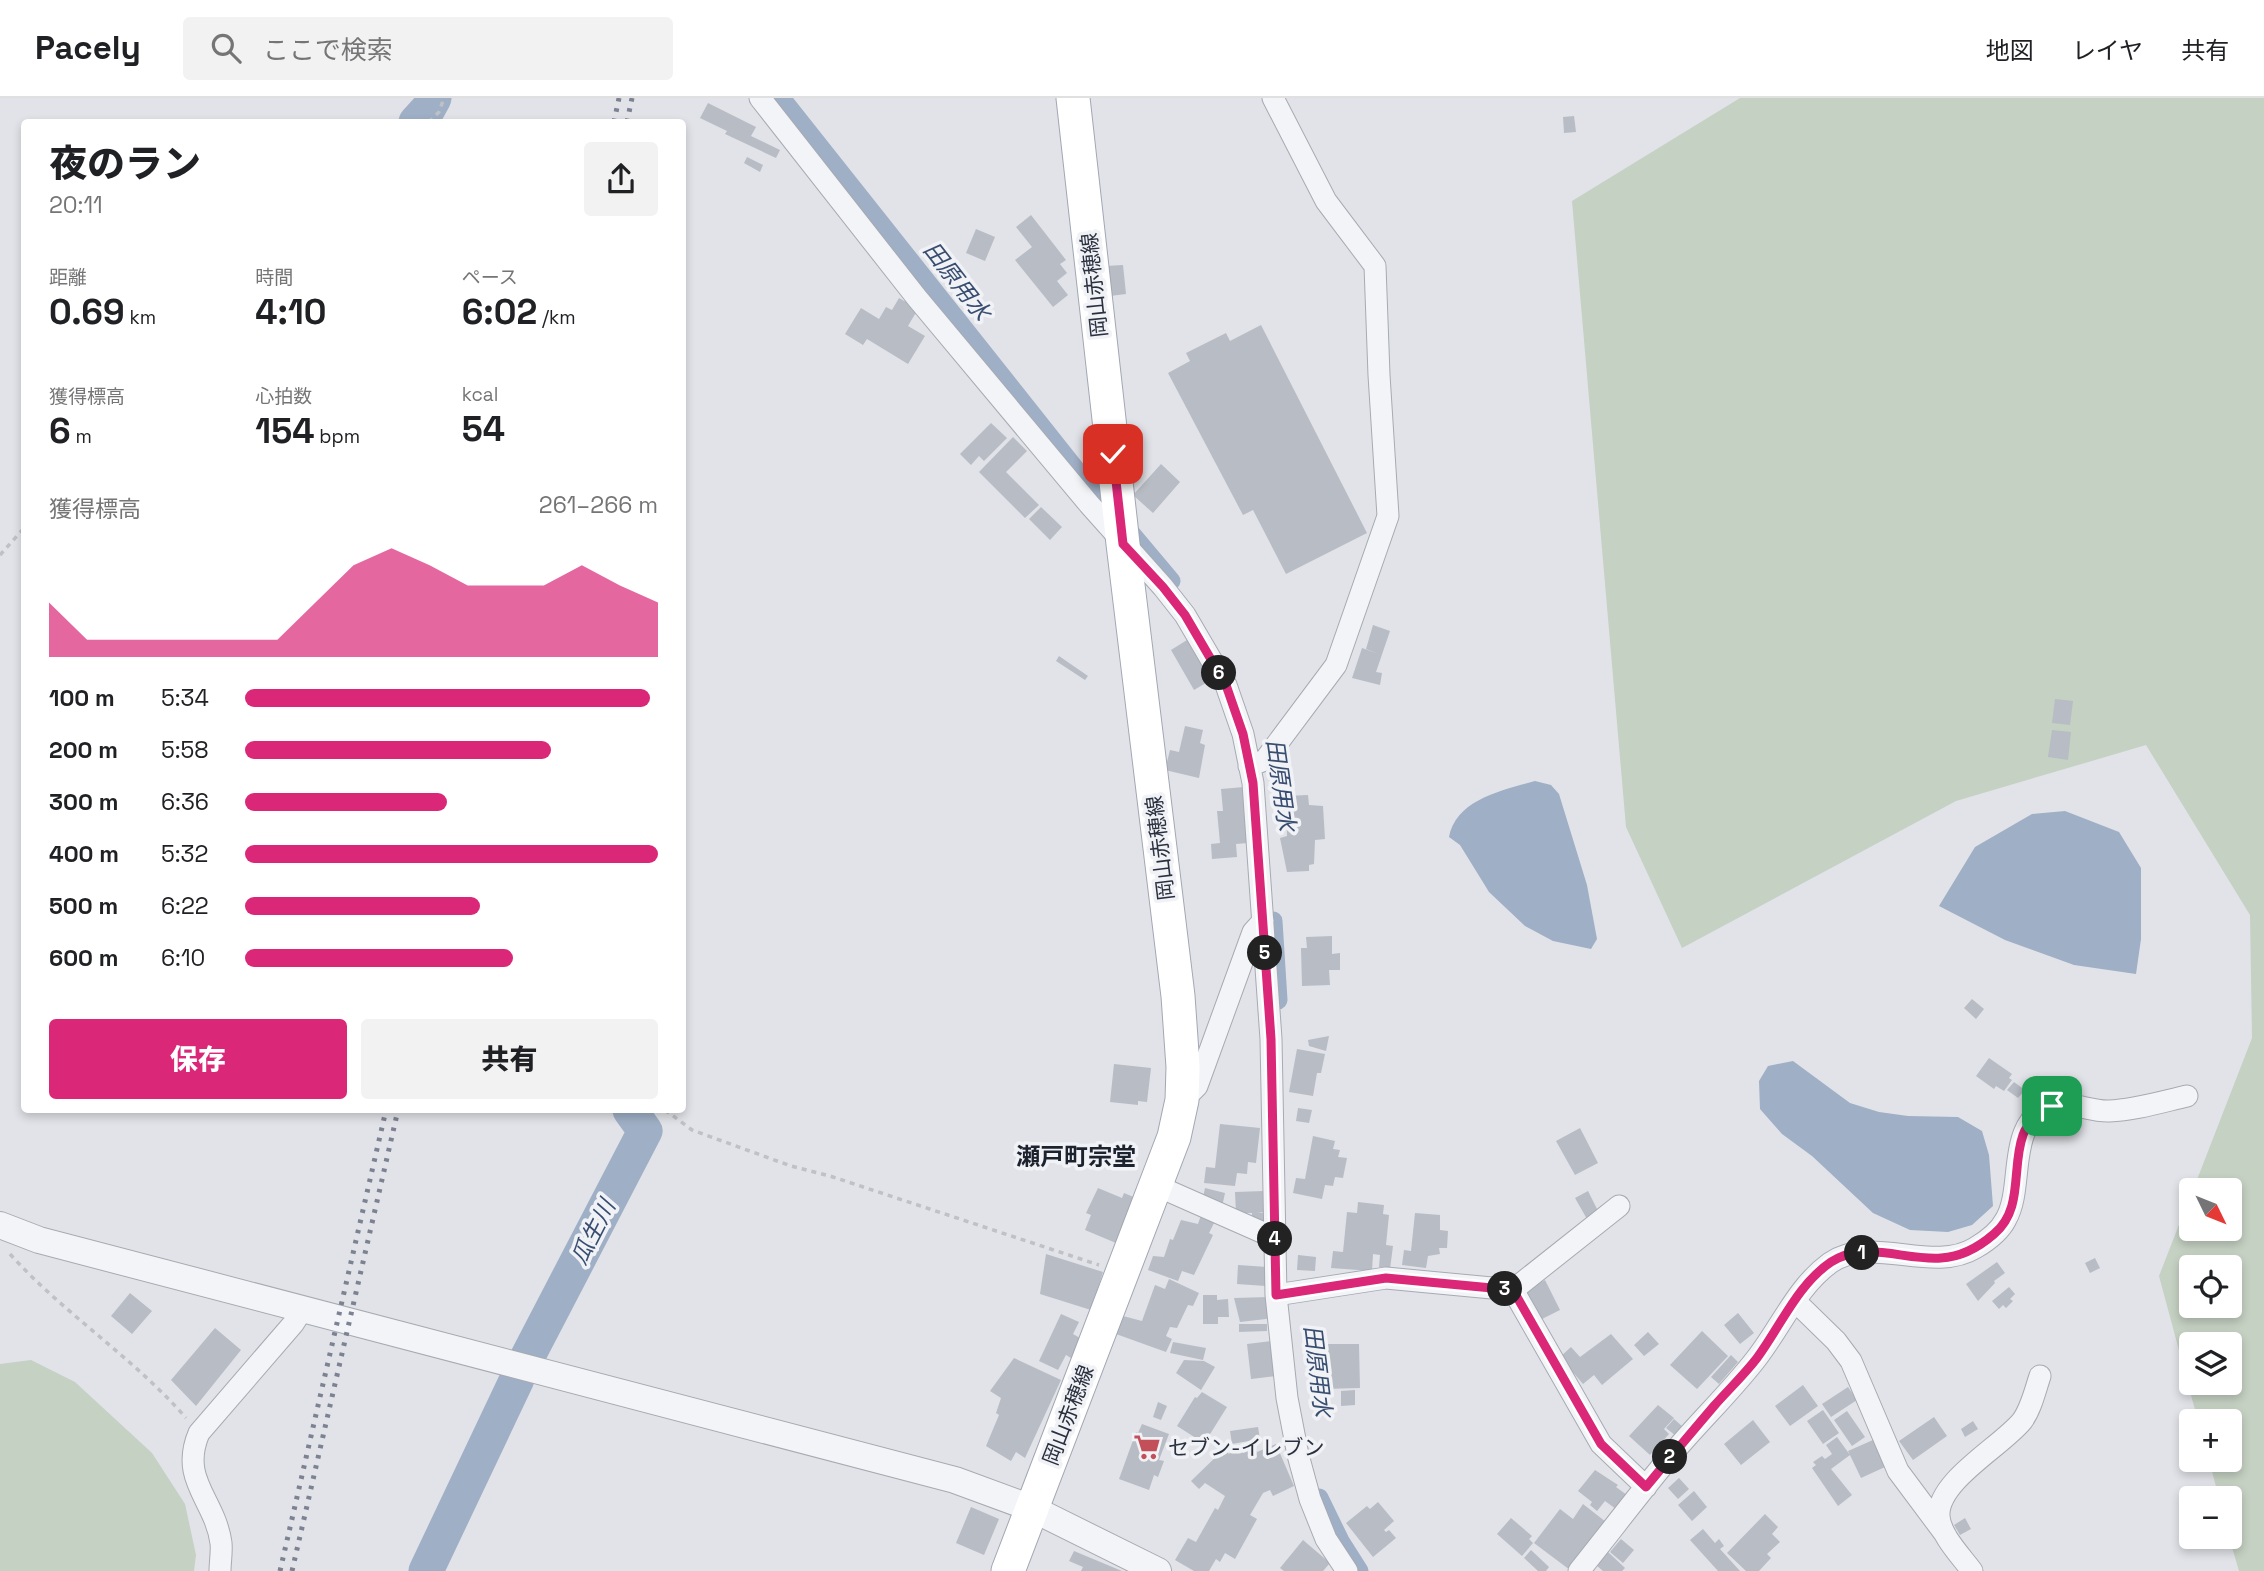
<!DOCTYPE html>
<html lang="ja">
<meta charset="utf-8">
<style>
body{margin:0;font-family:"Space Grotesk","Noto Sans JP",sans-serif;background:#f2f2f2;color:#202124;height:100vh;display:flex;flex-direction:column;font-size:26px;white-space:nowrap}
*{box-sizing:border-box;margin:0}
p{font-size:23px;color:#757577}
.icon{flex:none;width:38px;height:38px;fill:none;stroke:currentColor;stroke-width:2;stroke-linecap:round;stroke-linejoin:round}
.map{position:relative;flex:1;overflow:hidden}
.sheet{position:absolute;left:21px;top:21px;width:665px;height:994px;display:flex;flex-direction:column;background:#fff;border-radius:7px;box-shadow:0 4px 10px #0003}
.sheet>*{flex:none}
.needle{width:46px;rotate:133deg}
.tools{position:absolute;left:2179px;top:1080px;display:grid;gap:14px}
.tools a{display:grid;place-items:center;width:63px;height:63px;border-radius:7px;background:#fff;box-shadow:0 4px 10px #0003;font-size:35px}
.pin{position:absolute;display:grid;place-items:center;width:60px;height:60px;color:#fff;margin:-30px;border-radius:14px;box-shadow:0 4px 10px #0006}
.km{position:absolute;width:35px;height:35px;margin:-18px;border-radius:50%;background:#222;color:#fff;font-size:19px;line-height:35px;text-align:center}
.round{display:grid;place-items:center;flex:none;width:74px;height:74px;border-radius:7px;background:#f2f2f2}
.headline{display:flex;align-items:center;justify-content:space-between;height:119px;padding:0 28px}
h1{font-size:38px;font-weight:800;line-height:52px}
.metrics{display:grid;grid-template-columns:repeat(3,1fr);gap:10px;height:119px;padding:7px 28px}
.metrics div{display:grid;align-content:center}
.metrics b{font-size:35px;font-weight:800}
.metrics small{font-size:19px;font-weight:400}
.metrics p{font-size:19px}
.chart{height:196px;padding:14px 28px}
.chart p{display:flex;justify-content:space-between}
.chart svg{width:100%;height:126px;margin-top:7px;fill:#db2777;opacity:.7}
.primary-button{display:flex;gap:14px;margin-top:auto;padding:14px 28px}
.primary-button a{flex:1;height:80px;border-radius:7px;background:#db2777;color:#fff;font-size:28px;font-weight:800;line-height:80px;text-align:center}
.primary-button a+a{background:#f2f2f2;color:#202124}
ul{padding:0 28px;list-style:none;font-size:23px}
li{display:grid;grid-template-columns:112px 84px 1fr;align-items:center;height:52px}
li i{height:18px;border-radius:9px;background:#db2777}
header{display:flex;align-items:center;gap:42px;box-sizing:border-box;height:98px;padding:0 35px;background:#fff;border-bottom:2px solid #e0e0e0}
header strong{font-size:33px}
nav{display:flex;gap:38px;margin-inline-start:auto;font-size:24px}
.search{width:490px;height:63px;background:#f2f2f2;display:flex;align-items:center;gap:18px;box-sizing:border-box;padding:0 24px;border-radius:7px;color:#757577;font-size:26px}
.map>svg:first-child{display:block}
.green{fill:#c5d1c3;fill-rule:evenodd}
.water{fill:#9fafc5}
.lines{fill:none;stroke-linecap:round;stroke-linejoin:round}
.canal{stroke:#9fafc5;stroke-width:19}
.river{stroke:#9fafc5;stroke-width:35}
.building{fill:#b8bcc5}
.minor-casing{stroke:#a7aab2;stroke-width:23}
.tertiary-casing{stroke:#a7aab2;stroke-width:28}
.primary-casing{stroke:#a1a7b3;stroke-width:35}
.path{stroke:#bfc1c7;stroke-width:3.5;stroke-dasharray:5 5;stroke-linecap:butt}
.minor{stroke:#f3f4f7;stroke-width:21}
.tertiary{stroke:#f3f4f7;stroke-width:26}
.primary{stroke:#fff;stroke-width:33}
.rail{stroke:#7c8291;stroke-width:5;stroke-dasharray:3.5 7;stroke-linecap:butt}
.route-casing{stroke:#fff;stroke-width:14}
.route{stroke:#db2777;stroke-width:9}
.labels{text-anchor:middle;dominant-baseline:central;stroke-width:7;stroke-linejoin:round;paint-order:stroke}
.street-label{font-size:21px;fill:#2b303f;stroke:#f0f2f6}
.poi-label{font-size:21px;fill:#2b303f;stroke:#f0f2f6;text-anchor:start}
.water-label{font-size:23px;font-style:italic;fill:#384d6f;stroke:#f0f2f6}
.quarter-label{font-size:24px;font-weight:bold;fill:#1d222f;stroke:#f0f2f6}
</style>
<header>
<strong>Pacely</strong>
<div class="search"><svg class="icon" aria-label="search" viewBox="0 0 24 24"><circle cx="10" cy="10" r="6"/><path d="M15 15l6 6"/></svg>ここで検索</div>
<nav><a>地図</a><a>レイヤ</a><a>共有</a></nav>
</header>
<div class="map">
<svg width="2264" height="1473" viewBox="0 0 2264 1473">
<rect width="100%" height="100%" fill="#e1e3e8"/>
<path class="green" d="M1740 0H2264V1473H2239L2229 1439 2230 1400H2219L2209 1362H2230V1323H2198L2159 1178 2191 1096V1130H2230V1092H2193L2252 940 2250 817 2146 647 1956 703 1682 850 1626 729 1572 103ZM2191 1169H2230V1208H2191ZM2191 1246H2230V1284H2191Z
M31 1262 75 1284 152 1355 185 1406 196 1457 194 1473H0V1266Z"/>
<path class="water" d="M1535 683 1551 687 1559 696 1587 787 1597 841 1591 851 1553 843 1525 828 1489 794 1460 747 1449 739C1456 701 1504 692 1535 683Z
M2065 713 2119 734 2141 770V841L2136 876 2074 867 2005 842 1939 808 1975 749 2032 716Z
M1793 963 1850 1005 1879 1014 1908 1018 1958 1019 1982 1033 1989 1057 1993 1108 1972 1127 1948 1134 1910 1132 1873 1115 1812 1058 1782 1036 1760 1011 1759 983 1768 968Z"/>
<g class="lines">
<path class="canal" d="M781 0 1095 396
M1129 433 1171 483
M1273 823 1278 902
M1319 1400 1340 1443 1359 1473"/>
<path class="river" d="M416 24 428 11 434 0
M528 1258 645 1033 630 1012
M426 1473 517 1281"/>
</g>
<path class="building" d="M708 5 756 29 751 38 780 52 776 60 725 36 727 33 700 20Z
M1574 18 1576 34 1564 35 1563 19Z
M747 59 763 67 760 74 744 65Z
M1031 117 1066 162 1060 166 1067 175 1057 183 1068 197 1053 209 1015 162 1032 149 1016 129Z
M976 131 995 139 985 163 966 155Z
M1123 167 1126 196 1110 198 1106 168Z
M899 200 918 211 908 228 925 238 908 266 867 241 863 247 845 236 861 210 879 221 886 209 892 212Z
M1261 227 1367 435 1286 476 1253 412 1243 417 1168 275 1190 263 1186 255 1226 235 1230 243Z
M991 325 1007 340 984 363 979 358 971 367 960 356Z
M1013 339 1027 353 1006 374 1039 407 1025 420 979 374Z
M1161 366 1180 384 1153 415 1133 397Z
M1041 409 1062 429 1050 442 1029 421Z
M1373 527 1390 533 1376 574 1382 575 1380 587 1352 580 1362 550 1379 556 1366 551Z
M1187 542 1211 582 1194 592 1171 552Z
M1059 558 1088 578 1085 582 1056 563Z
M2055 601 2073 603 2070 627 2052 625Z
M1185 628 1203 632 1200 645 1205 647 1199 680 1165 672 1170 652 1179 654Z
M2052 632 2071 634 2068 662 2048 659Z
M1244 689 1248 745 1236 746 1237 759 1212 761 1211 746 1220 745 1217 713H1223L1221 691Z
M1308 697 1309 707 1323 708 1325 741 1315 742 1314 766 1309 767V773L1287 774 1280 740 1287 738 1286 698Z
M1332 838V856L1340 855V872H1329L1330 887 1302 888 1301 850H1307L1306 839Z
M1972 901 1984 911 1976 921 1964 910Z
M1329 938 1326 953 1309 948 1308 942Z
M1297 951 1325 956 1321 975H1317L1313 998 1289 994Z
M1989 960 2012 976 2009 980 2012 982 2004 993 1996 988 1994 991 1976 978Z
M1114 966 1151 970 1147 1004 1138 1003V1007L1110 1004Z
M2014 984 2025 992 2018 1000 2007 992Z
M1298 1010 1312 1012 1309 1025 1296 1023Z
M1220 1026 1260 1030 1256 1065 1248 1064 1247 1076 1237 1075 1235 1088 1204 1085 1206 1069 1215 1070Z
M1580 1030 1598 1065 1575 1077 1556 1043Z
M1313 1038 1335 1043 1333 1051 1340 1052 1338 1059 1347 1060 1343 1080 1335 1079 1333 1088 1325 1087 1322 1101 1293 1095 1296 1080 1305 1081Z
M1098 1090 1122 1100 1124 1095 1136 1100 1116 1145 1085 1132 1091 1117 1086 1115Z
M1205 1090 1225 1095 1222 1109 1202 1104Z
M1264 1093 1265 1114 1257 1115H1266V1126H1252V1115H1236L1235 1094Z
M1588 1093 1599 1115 1587 1121 1575 1100Z
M1358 1104 1384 1107 1383 1116 1389 1117 1386 1147 1393 1148 1390 1171 1379 1169 1380 1157 1373 1156 1372 1173 1331 1170 1333 1153 1343 1154 1347 1114 1357 1115Z
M1415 1115 1440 1117V1132L1448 1133 1447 1150H1439L1440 1156 1428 1158 1426 1170 1402 1167 1404 1152 1411 1153Z
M1201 1117 1215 1123 1209 1135 1213 1137 1194 1177 1182 1173 1178 1183 1148 1172 1153 1158 1164 1159 1170 1141 1173 1142 1181 1122 1198 1126Z
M1046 1156 1103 1174 1091 1212 1040 1196Z
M1298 1157 1316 1159 1315 1173 1297 1172Z
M2095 1160 2100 1170 2090 1175 2085 1165Z
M1997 1164 2005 1175 1994 1183 1995 1185 1978 1203 1966 1186Z
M1238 1167 1267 1169 1266 1188 1237 1186Z
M1169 1181 1199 1195 1193 1208 1188 1207 1177 1230 1170 1229 1166 1238 1172 1241 1166 1254 1116 1236 1123 1218 1142 1223 1155 1187 1165 1191Z
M1545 1182 1560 1212 1540 1222 1525 1193Z
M2009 1189 2015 1196 2010 1201 2013 1203 2006 1210 2003 1207 1999 1211 1992 1203Z
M130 1195 152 1213 132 1236 111 1218Z
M1203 1197H1217V1202L1228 1201 1229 1219H1218V1226H1203Z
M1269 1199 1271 1218 1266 1221 1240 1224 1234 1200Z
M1738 1215 1754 1235 1740 1246 1724 1227Z
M1061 1216 1079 1224 1073 1236 1080 1240 1071 1260 1066 1257 1058 1272 1039 1263Z
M1239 1226H1267V1233L1239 1234Z
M215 1230 241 1252 196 1308 171 1282Z
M1702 1233 1728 1258 1697 1291 1670 1267Z
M1648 1234 1659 1246 1644 1258 1634 1247Z
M1611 1236 1633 1261 1602 1287 1594 1277 1583 1286 1560 1259 1571 1249 1580 1259Z
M1273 1243 1276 1278 1251 1281 1247 1246Z
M1173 1244 1206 1250 1203 1262 1170 1255Z
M1328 1246H1359L1360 1290 1323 1291V1268H1328Z
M1731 1257 1738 1264 1719 1286 1711 1279Z
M1014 1260 1061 1282 1025 1360 1016 1354 1011 1363 986 1348 999 1317 996 1315 1001 1300 990 1293Z
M1184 1262 1204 1263 1215 1269 1201 1292 1176 1275Z
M1803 1287 1818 1308 1790 1328 1775 1308Z
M1848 1289 1857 1302 1831 1319 1822 1306Z
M1355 1292V1307L1341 1308V1293Z
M1202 1294 1227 1309 1207 1341 1201 1338 1199 1342 1177 1328 1195 1299 1197 1300Z
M1158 1304 1167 1308 1161 1322 1153 1319Z
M1658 1307 1674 1320 1664 1331 1669 1336 1650 1357 1629 1338Z
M1823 1312 1839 1335 1823 1346 1807 1323Z
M1847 1313 1865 1339 1852 1348 1834 1322Z
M1934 1319 1947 1338 1913 1362 1899 1343Z
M1674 1321 1683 1329 1676 1338 1666 1330Z
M1753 1322 1770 1344 1741 1367 1724 1346Z
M1973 1323 1978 1331 1965 1339 1961 1331Z
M1142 1326 1169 1336 1159 1362 1164 1363 1158 1379 1154 1377 1149 1392 1119 1381 1136 1334 1138 1335Z
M1258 1329 1260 1341 1232 1346 1230 1333Z
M1837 1339 1850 1357 1831 1371 1852 1397 1838 1408 1812 1370 1816 1367 1813 1364 1822 1358 1825 1361 1832 1356 1826 1347Z
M1873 1342 1885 1369 1861 1380 1848 1353Z
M1276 1346 1294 1388 1273 1398 1270 1392 1263 1395 1250 1417 1257 1421 1235 1461 1225 1455 1220 1464 1216 1461 1209 1473H1194L1175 1462 1188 1440 1196 1444 1215 1410 1218 1412 1225 1398 1205 1385 1199 1391 1191 1383 1224 1351 1229 1356 1237 1347 1245 1354 1255 1350 1257 1354Z
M1595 1372 1618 1387 1616 1389 1627 1397 1616 1411 1605 1403 1597 1413 1590 1407 1592 1404 1578 1393Z
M1679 1380 1689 1391 1678 1401 1668 1390Z
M1694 1393 1707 1409 1692 1423 1678 1407Z
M1378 1404 1394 1423 1384 1432 1386 1434 1389 1432 1396 1440 1373 1459 1346 1425 1367 1408 1370 1411Z
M1583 1406 1606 1424 1570 1472 1534 1445 1560 1411 1573 1421Z
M971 1409 999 1421 984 1457 956 1445Z
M1765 1416 1778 1429 1772 1436 1780 1444 1767 1456 1771 1460 1759 1473H1746L1727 1455Z
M1511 1420 1532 1438 1529 1441 1533 1445 1522 1458 1497 1436Z
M1965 1420 1971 1431 1960 1437 1954 1427Z
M1703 1431 1715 1445 1719 1441 1724 1448 1720 1451 1740 1473H1718L1690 1442Z
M1621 1441 1634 1452 1623 1465 1610 1454Z
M1303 1442 1330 1465 1323 1473H1284L1280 1470Z
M1531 1452 1549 1469 1546 1473H1538L1524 1460Z
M1074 1453 1122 1473H1081L1083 1469 1069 1463Z
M1608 1454 1625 1470 1622 1473H1603L1596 1467Z"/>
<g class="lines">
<g class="minor-casing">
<path id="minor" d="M760 0 917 200 1089 406 1163 489 1185 517 1226 587 1243 636 1253 685 1271 941 1276 1197 1287 1300 1298 1357 1310 1401 1326 1441 1347 1473
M1249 668 1265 662 1336 567 1388 418 1379 277 1375 168 1326 103 1273 0
M1184 1001 1197 988 1253 834 1263 823
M1155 1087 1266 1136 1275 1137
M1513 1192 1619 1108
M1276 1197 1386 1180 1513 1192 1601 1346 1646 1389
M1795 1203 1836 1243 1851 1263 1898 1373 1945 1436
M220 1473C220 1464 222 1454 221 1445 215 1401 179 1382 199 1335L293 1226 302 1212
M1579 1473C1612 1432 1644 1389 1679 1348 1704 1319 1732 1292 1756 1261 1781 1229 1797 1189 1830 1165 1871 1136 1932 1176 1975 1150 1987 1143 2000 1133 2006 1121 2025 1087 2005 1026 2051 1008 2068 1002 2091 1014 2109 1013 2135 1012 2161 1004 2187 998
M1972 1473C1961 1458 1940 1437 1939 1418 1937 1383 2002 1348 2022 1323 2031 1311 2035 1293 2040 1278"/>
</g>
<g class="tertiary-casing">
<path id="tertiary" d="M0 1127 39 1142 955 1382 1031 1410 1158 1473"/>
</g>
<g class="primary-casing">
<path id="primary" d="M1008 1473 1174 1039 1182 1002 1183 969 1178 898 1123 446 1073 0"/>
</g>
<path class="path" d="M429 24 439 14 444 0
M0 457 24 430
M665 1012 692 1032 791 1068 830 1078 1099 1167
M10 1156C64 1216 133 1259 186 1320"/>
<use href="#minor" class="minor"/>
<use href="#tertiary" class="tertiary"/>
<use href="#primary" class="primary"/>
<path class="rail" d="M614 24 619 0
M627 24 632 0
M280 1473 386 1012
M292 1473 398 1012"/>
</g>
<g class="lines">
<g class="route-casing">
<path id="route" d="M1113 356 1123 446 1163 489 1185 517 1226 587 1243 636 1253 685 1271 941 1276 1197 1386 1180 1513 1192 1601 1346 1646 1389C1668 1362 1691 1335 1714 1308 1728 1292 1744 1277 1757 1260 1780 1229 1798 1186 1831 1164 1864 1142 1906 1163 1941 1160 1960 1159 1979 1149 1994 1136 2024 1111 2011 1070 2023 1037 2027 1024 2041 1015 2052 1008"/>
</g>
<use href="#route" class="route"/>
</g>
<defs>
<g id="supermarket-bare" transform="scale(2.1)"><path d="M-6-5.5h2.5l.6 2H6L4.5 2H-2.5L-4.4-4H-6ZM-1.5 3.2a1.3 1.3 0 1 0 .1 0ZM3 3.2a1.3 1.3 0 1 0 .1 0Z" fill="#c35059" stroke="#f0f2f6" stroke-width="2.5" paint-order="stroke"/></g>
</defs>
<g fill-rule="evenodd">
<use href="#supermarket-bare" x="1147" y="1349"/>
</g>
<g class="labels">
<g class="street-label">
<text transform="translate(1094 187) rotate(-96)">岡山赤穂線</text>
<text transform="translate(1160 750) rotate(-97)">岡山赤穂線</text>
<text transform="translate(1068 1317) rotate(-69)">岡山赤穂線</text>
</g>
<g class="poi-label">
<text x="1168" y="1349">セブン-イレブン</text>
</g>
<g class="water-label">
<text transform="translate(957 183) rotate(52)">田原用水</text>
<text transform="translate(1281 687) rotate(82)">田原用水</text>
<text transform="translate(593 1134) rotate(-63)">瓜生川</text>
<text transform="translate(1318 1273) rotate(83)">田原用水</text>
</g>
<g class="quarter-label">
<text x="1076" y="1058">瀬戸町宗堂</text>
</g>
</g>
</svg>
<div class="tools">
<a><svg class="needle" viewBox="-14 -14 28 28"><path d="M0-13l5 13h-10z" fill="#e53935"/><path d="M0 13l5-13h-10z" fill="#757577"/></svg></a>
<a><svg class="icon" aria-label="locate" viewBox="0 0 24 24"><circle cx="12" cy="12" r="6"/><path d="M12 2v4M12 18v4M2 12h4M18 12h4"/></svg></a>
<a><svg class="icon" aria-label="layers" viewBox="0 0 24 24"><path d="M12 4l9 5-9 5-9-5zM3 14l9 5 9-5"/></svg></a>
<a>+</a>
<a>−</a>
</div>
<div class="pin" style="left:2052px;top:1008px;background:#1e9e55"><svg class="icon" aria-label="arrive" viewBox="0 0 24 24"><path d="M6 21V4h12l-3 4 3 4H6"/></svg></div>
<div class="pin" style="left:1113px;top:356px;background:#d93025"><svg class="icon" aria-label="check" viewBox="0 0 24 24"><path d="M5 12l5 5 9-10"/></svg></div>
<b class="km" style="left:1862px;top:1155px">1</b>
<b class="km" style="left:1670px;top:1359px">2</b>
<b class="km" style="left:1505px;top:1191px">3</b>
<b class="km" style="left:1275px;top:1141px">4</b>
<b class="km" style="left:1265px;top:855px">5</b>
<b class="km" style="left:1219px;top:575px">6</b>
<section class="sheet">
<div class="headline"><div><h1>夜のラン</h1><p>20:11</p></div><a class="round"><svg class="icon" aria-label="share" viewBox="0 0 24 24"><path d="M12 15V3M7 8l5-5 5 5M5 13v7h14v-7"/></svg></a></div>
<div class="metrics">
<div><p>距離</p><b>0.69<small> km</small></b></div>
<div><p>時間</p><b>4:10</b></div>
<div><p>ペース</p><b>6:02<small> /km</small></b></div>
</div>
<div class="metrics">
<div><p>獲得標高</p><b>6<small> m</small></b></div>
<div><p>心拍数</p><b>154<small> bpm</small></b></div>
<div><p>kcal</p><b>54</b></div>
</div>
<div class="chart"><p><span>獲得標高</span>261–266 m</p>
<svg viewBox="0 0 160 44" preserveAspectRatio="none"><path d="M0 44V25L10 38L20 38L30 38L40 38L50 38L60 38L70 25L80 12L90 6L100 12L110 19L120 19L130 19L140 12L150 19L160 25V44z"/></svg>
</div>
<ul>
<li><b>100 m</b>5:34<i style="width:98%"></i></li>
<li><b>200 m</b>5:58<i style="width:74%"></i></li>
<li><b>300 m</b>6:36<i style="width:49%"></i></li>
<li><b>400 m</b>5:32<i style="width:100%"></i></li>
<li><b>500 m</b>6:22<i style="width:57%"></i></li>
<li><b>600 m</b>6:10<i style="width:65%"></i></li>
</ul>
<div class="primary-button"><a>保存</a><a>共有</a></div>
</section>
</div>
